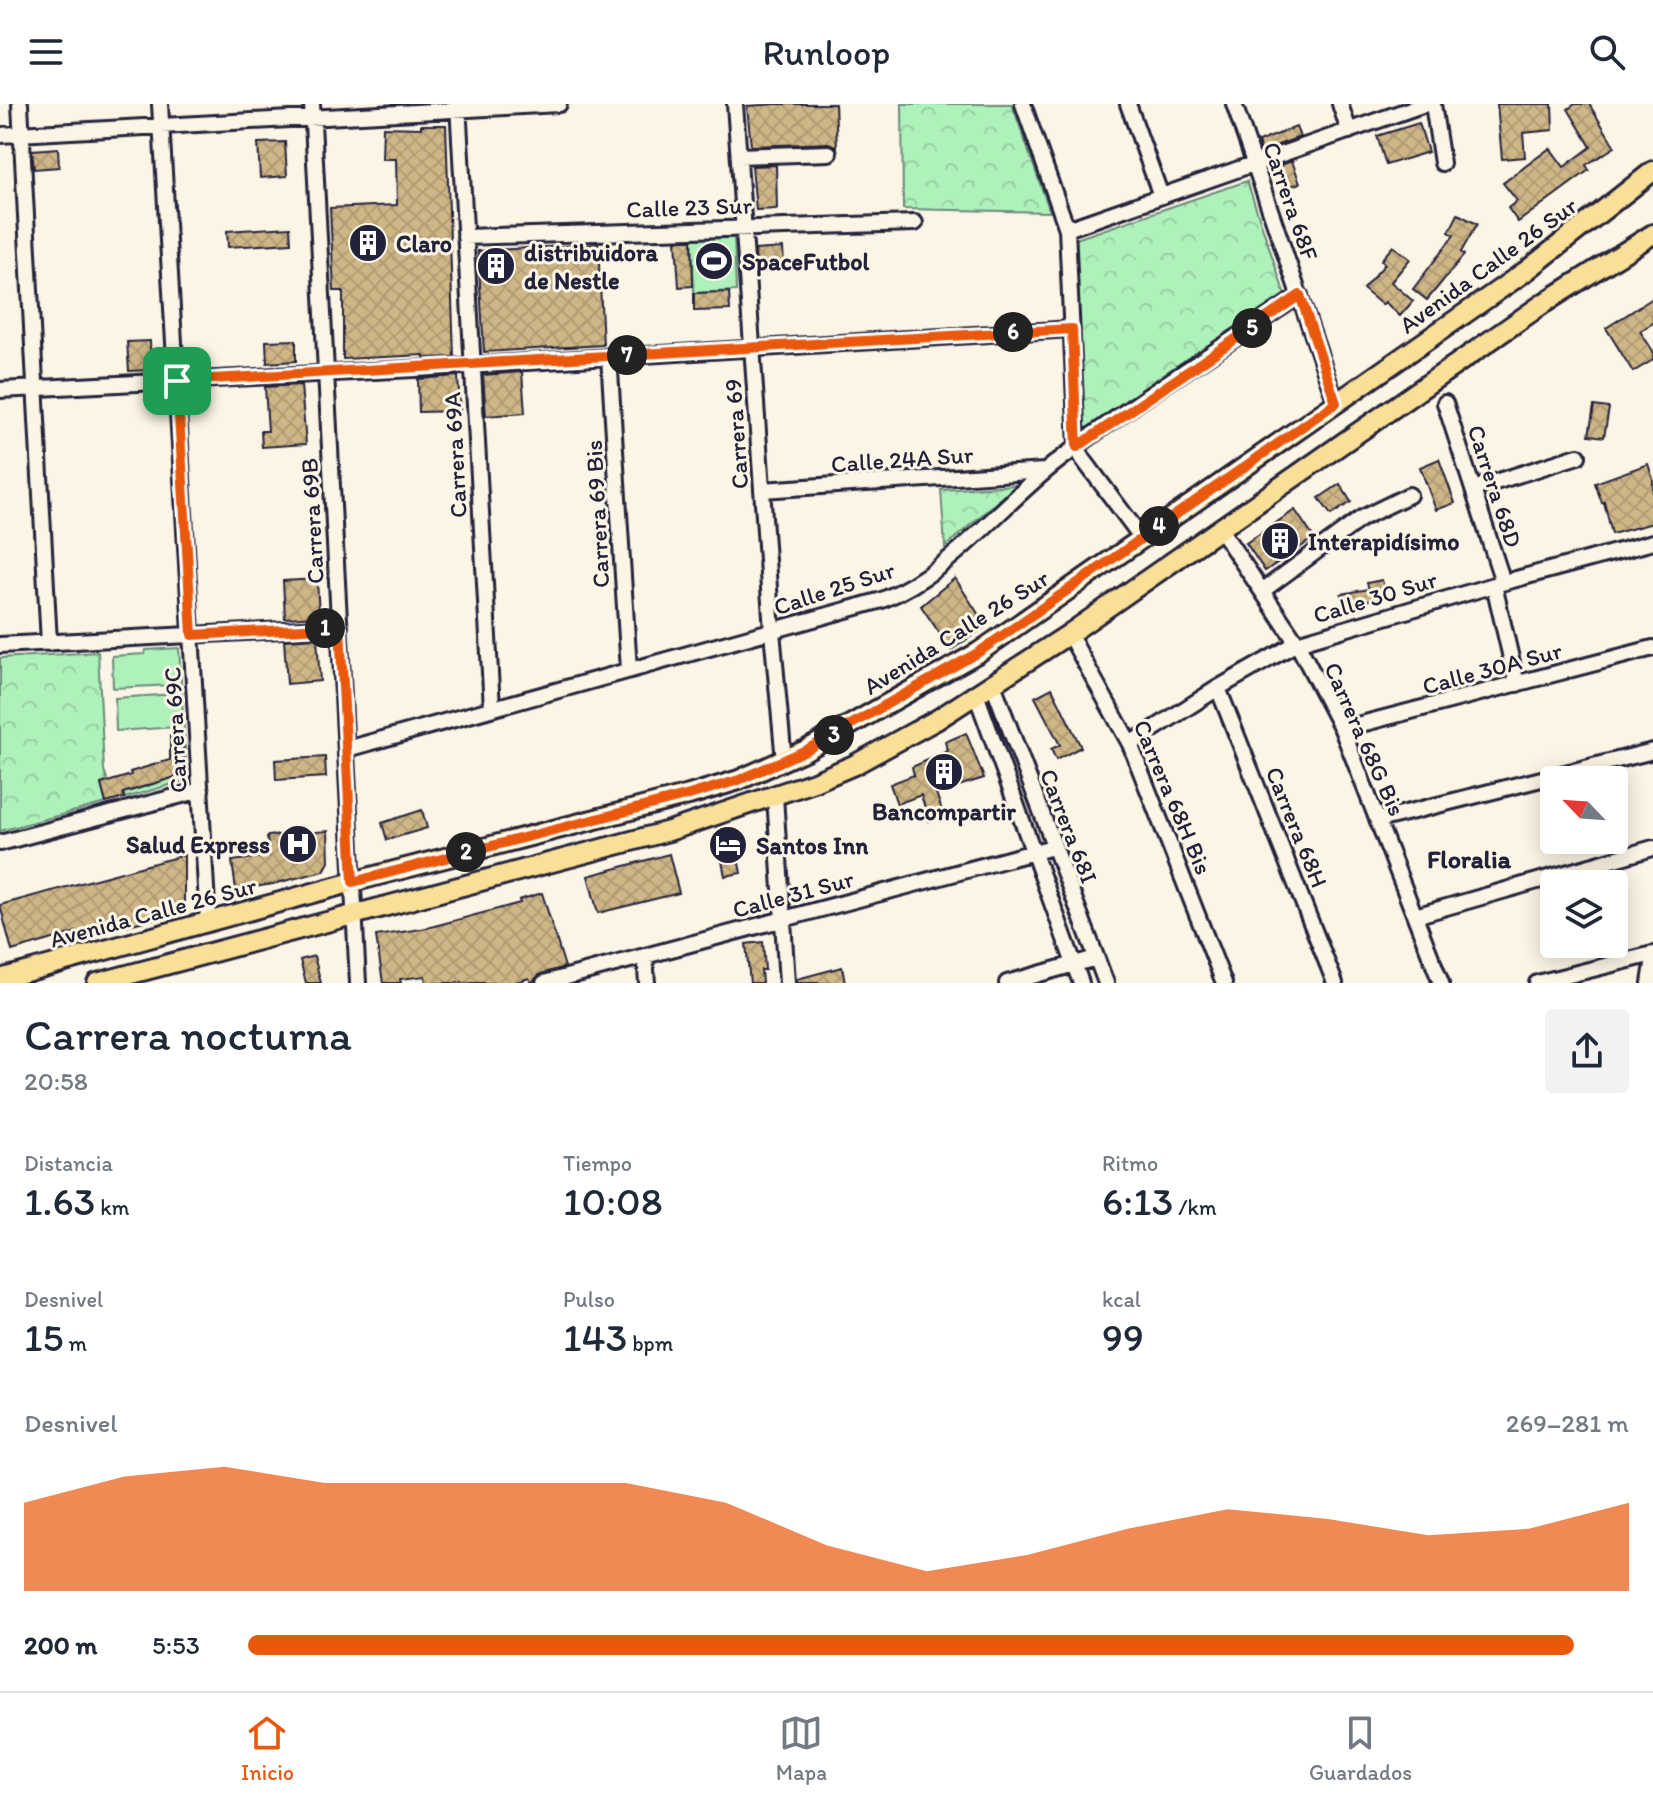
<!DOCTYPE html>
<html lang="es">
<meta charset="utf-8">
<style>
body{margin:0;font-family:Itim,sans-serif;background:#f2f2f3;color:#1f2937;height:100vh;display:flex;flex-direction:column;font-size:30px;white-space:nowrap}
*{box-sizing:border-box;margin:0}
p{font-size:26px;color:#747a83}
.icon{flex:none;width:44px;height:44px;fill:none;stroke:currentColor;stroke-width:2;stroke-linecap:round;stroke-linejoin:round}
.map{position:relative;height:879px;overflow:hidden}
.details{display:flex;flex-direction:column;background:#fff;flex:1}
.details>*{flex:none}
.needle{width:52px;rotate:295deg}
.controls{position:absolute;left:1540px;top:662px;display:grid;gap:16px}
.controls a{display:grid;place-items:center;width:88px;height:88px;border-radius:8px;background:#fff;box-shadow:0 4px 20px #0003;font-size:40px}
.pin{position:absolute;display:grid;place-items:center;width:68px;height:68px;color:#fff;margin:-34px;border-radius:16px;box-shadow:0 4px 12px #0006}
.km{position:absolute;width:40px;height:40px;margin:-20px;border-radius:50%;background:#222;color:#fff;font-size:22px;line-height:40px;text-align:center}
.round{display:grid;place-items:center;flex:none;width:84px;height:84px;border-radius:8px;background:#f2f2f3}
.head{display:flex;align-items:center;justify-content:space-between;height:136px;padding:0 24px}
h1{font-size:44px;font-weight:600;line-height:60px}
.stats{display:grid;grid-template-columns:repeat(3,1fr);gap:12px;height:136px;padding:8px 24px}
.stats div{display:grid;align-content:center}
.stats b{font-size:40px;font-weight:600}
.stats small{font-size:22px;font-weight:400}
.stats p{font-size:22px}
.chart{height:224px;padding:16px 24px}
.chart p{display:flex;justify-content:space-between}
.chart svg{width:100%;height:144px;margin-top:8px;fill:#ea580c;opacity:.7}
ul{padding:0 24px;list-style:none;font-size:26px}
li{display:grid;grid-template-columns:128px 96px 1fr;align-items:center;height:60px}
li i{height:20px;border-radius:10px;background:#ea580c}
header{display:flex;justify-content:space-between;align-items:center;height:104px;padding:0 24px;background:#fff;font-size:36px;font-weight:600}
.dock{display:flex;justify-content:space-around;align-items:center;height:112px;border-top:2px solid #e0e1e3;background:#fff;font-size:22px;color:#747a83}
.dock a{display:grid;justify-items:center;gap:4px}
.dock .active{color:#ea580c}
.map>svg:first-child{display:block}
.grass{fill:#aff1ba;stroke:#688a7a;stroke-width:2}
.park{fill:url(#park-crowns);stroke:#688a7a;stroke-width:2}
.building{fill:url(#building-cross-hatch);stroke:#22223b;stroke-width:2}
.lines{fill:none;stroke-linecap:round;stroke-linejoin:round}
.minor-casing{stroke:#22223b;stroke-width:20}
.major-casing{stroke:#22223b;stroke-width:24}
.minor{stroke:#fcf5e5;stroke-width:14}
.major{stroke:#fadf96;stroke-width:18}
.route-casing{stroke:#fff;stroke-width:16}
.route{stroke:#ea580c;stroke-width:10}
.labels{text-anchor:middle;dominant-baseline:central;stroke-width:6;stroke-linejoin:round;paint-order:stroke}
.street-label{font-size:24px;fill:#22223b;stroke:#fcf5e5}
.poi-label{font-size:24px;font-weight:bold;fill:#22223b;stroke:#fcf5e5;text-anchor:start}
.neighbourhood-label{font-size:26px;font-weight:bold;fill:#22223b;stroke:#fcf5e5}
</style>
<header><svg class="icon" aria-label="menu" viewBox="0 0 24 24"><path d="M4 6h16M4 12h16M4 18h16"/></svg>Runloop<svg class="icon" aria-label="search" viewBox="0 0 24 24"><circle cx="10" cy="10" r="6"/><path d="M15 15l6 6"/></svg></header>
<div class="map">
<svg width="1653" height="879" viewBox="0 0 1653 879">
<defs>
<pattern id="park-crowns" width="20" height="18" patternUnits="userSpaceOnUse" patternTransform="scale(2)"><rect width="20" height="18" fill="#aff1ba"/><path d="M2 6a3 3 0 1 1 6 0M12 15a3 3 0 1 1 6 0" fill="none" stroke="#96cea1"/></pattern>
<pattern id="building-cross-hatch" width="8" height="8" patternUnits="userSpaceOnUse" patternTransform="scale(2)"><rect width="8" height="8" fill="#cfb686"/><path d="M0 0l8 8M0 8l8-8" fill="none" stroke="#b19c75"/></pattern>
</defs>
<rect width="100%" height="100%" fill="#fcf5e5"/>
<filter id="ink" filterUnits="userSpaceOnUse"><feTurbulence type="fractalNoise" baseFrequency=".0125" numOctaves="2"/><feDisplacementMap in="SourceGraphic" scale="16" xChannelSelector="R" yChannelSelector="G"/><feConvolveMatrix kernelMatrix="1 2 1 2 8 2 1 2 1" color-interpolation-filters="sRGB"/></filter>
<g filter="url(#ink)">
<path class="grass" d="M734 130 736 187 694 189 692 132Z
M179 544 187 676 125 694 121 680 128 688 185 670 182 632 178 631 177 623 116 627 115 594 176 590 174 581 113 584 112 552 145 550 146 546Z"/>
<path class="park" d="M902 0H1012L1050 108 903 105Z
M1247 77 1285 191 1084 326 1076 135Z
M1016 381 945 443 941 386Z
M98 548 104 666 108 678 101 681 106 699 0 727V554Z"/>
<path class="building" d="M776 0H835L837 43 829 39 751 42 747 2Z
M1497 0H1552L1553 26 1523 29 1525 53 1502 55Z
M1575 0H1589L1615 43 1586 61 1589 66 1518 118 1508 104 1517 97 1503 79 1550 44 1564 63 1591 43 1568 5Z
M1419 19 1428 48 1386 61 1377 32Z
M421 21H446L454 253 424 254V251L343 255V187H334L330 104 397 101 396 55H382L383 23 421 24Z
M1296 23 1300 33 1261 47 1258 38Z
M285 38 287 72 260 74 258 39Z
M58 44 59 63 34 65 32 46Z
M1292 57 1300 79 1286 84 1278 62Z
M776 61 777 105 756 106 752 62Z
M1458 110 1477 120 1461 148 1464 151 1427 196 1413 185 1454 131 1449 128Z
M290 123 291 139 228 143 227 127Z
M676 136H692L693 182 679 183Z
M598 140 603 241 484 248 478 147Z
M1393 142 1410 155 1391 178 1413 197 1400 212 1385 198 1382 201 1363 185 1385 160 1381 156Z
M783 144 784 160 756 162 755 146Z
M729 188 730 206 694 207V189Z
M1653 194V219L1640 227 1653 247V256L1633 268 1606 224Z
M296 236V257L267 259 266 237Z
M150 237 151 266 129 267 127 238Z
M522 268 525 309 486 312 483 271Z
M458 272 460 307 419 308 418 275Z
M301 281 306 340 262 343 261 327H268L265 283Z
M1594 302 1609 304 1604 333 1589 331Z
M1439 355 1455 399 1436 406 1420 363Z
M1648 360 1653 375V419L1612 430 1604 398 1602 399 1595 379Z
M1340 380 1351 398 1331 411 1319 394Z
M1295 406 1314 434 1265 467 1246 439Z
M955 474 986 522 951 546 921 502Z
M317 475 319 512 285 514 283 477Z
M1382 476 1386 492 1343 502 1341 490 1369 485 1367 479Z
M317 534 320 577 287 580 284 536Z
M1052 584 1081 643 1056 656 1051 645 1060 641 1035 593Z
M966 629 984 674 936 689 944 712 929 717 921 691 897 700 890 680 914 671 912 663 948 647 945 638Z
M182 631 185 670 123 689 124 694 106 699 101 680 131 671 130 668 170 656V632Z
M325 653 326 673 276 676 275 656Z
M422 706 427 724 387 736 382 719Z
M328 727 329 758 324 767 273 780 236 786 232 757 269 752 267 732Z
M734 734 741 769 725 772 718 737Z
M669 750 679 789 598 809 588 772Z
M184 751V807L77 834V828L12 847 0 801Z
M542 789 565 863 541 870 531 879 529 874 513 879H426L425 872 400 875 401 879H383L376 832 427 824 520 799 519 796Z
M763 838 765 866H761L762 879H750L746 840Z
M314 852 321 879H306L300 856Z
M842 863 845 879H797V875Z"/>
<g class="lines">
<g class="minor-casing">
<path id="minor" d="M20 0 49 539
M160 0 208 818
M312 0 358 879
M458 0 492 604
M735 0 772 527 784 657
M1023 0 1067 125 1077 343 1083 355 1142 434
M1128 0 1161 92
M1234 0 1336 299
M1340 0 1349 27
M1433 0 1442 59
M0 31 559 0
M739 52 829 49
M1067 125 1425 0
M465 133 915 119
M609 252 629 566
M0 286 414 265 1072 225
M1445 299 1503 478
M1473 385 1578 352
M762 386 1044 367
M1220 425 1297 539 1342 625 1441 879
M1494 481 1517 580
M1262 487 1362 414 1409 391
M1069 530 1130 640 1224 879
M0 541 340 523
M993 580 1106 879
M1218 584 1335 879
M976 590 1081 879
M1342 625 1653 544
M1130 640 1218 584 1297 539 1494 481 1653 438
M347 645 882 496C952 468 999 402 1058 357 1135 297 1219 246 1300 191
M775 692 787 879
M1378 716 1653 647
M0 739 201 686
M1415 812 1653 744
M645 852 647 879
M544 879 1053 743
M1007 879 1096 854
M1537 879 1653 850
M1650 879 1653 860"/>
</g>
<g class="major-casing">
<path id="major" d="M0 875 371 773 689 691 739 676 806 646 979 548 1526 167 1653 67
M97 879 669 727 814 678 854 661 938 615 1069 530 1544 199 1653 130"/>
</g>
<use href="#minor" class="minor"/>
<use href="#major" class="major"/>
</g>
</g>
<g class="lines" filter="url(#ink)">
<g class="route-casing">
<path id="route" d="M1300 191 1336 299 979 548 806 646 739 676 689 691 353 778 340 523 192 531 177 277 1072 225 1077 343Z"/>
</g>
<use href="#route" class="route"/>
</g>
<defs>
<g id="building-disc" transform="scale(2)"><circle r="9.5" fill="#22223b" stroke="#fcf5e5"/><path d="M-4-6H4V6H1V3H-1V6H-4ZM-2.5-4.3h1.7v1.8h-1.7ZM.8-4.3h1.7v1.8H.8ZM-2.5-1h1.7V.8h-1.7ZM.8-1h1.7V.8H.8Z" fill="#fff"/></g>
<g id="stadium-disc" transform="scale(2)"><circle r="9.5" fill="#22223b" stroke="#fcf5e5"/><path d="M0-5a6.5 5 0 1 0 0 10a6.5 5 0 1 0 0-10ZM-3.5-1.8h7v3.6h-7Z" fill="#fff"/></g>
<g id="hospital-disc" transform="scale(2)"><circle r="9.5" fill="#22223b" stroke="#fcf5e5"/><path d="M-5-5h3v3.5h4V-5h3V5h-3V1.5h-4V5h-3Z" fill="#fff"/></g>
<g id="hotel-disc" transform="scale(2)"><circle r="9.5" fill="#22223b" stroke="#fcf5e5"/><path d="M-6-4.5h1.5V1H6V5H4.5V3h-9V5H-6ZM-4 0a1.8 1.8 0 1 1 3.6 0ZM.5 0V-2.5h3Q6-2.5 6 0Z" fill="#fff"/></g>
</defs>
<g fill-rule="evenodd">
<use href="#building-disc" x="368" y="139"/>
<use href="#stadium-disc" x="714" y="157"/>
<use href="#building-disc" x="496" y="162"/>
<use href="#building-disc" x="1280" y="437"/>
<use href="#building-disc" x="944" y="668"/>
<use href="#hospital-disc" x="298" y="740"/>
<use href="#hotel-disc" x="728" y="741"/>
</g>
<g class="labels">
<g class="street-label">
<text transform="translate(1291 97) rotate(71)">Carrera 68F</text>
<text transform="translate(689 103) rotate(-2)">Calle 23 Sur</text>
<text transform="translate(1488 161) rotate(-36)">Avenida Calle 26 Sur</text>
<text transform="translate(736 330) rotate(-94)">Carrera 69</text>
<text transform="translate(455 351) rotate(-93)">Carrera 69A</text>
<text transform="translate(902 355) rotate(-4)">Calle 24A Sur</text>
<text transform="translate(1495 382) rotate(72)">Carrera 68D</text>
<text transform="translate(597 410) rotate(-93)">Carrera 69 Bis</text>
<text transform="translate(312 417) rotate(-93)">Carrera 69B</text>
<text transform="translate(834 484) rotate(-18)">Calle 25 Sur</text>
<text transform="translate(1375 493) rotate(-17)">Calle 30 Sur</text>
<text transform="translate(956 528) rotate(-32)">Avenida Calle 26 Sur</text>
<text transform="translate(1492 564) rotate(-15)">Calle 30A Sur</text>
<text transform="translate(175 626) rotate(-93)">Carrera 69C</text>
<text transform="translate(1365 635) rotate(66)">Carrera 68G Bis</text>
<text transform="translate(1173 693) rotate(67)">Carrera 68H Bis</text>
<text transform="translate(1069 722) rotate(69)">Carrera 68I</text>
<text transform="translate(1297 723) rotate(68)">Carrera 68H</text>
<text transform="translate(793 790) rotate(-15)">Calle 31 Sur</text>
<text transform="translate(153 808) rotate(-15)">Avenida Calle 26 Sur</text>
</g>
<g class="poi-label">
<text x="396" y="139">Claro</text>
<text x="524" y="148">distribuidora<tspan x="524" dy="28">de Nestle</tspan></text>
<text x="742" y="157">SpaceFutbol</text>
<text x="1308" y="437">Interapidísimo</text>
<text x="944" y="707" text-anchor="middle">Bancompartir</text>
<text x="270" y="740" text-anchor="end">Salud Express</text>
<text x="756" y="741">Santos Inn</text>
</g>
<g class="neighbourhood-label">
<text x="1469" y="755">Floralia</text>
</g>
</g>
</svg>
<div class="controls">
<a><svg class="needle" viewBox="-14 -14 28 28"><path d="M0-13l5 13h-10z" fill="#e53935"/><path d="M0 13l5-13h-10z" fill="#747a83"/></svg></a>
<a><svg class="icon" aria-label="layers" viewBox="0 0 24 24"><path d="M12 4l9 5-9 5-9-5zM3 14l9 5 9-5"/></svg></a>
</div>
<div class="pin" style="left:177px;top:277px;background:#1e9e55"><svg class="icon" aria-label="arrive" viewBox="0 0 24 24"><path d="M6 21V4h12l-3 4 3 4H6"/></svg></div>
<b class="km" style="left:325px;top:524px">1</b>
<b class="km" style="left:466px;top:748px">2</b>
<b class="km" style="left:834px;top:631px">3</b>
<b class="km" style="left:1159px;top:422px">4</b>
<b class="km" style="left:1252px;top:224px">5</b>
<b class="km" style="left:1013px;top:228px">6</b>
<b class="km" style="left:627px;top:251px">7</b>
</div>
<section class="details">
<div class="head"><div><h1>Carrera nocturna</h1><p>20:58</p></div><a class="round"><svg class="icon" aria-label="share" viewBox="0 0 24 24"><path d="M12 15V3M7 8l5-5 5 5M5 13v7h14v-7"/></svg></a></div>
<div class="stats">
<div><p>Distancia</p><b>1.63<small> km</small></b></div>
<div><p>Tiempo</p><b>10:08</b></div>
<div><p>Ritmo</p><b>6:13<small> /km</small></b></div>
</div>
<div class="stats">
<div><p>Desnivel</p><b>15<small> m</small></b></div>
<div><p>Pulso</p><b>143<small> bpm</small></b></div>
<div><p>kcal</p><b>99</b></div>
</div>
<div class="chart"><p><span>Desnivel</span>269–281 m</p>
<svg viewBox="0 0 160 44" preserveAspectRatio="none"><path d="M0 44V17L10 9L20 6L30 11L40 11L50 11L60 11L70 17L80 30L90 38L100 33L110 25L120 19L130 22L140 27L150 25L160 17V44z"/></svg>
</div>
<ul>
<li><b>200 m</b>5:53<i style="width:96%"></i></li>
</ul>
</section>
<nav class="dock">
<a class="active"><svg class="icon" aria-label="home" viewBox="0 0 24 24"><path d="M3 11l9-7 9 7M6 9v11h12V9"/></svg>Inicio</a>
<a><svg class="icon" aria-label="map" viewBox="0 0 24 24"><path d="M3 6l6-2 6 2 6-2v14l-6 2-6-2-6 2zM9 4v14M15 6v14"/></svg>Mapa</a>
<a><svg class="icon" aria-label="saved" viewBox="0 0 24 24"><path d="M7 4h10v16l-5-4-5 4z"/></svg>Guardados</a>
</nav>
